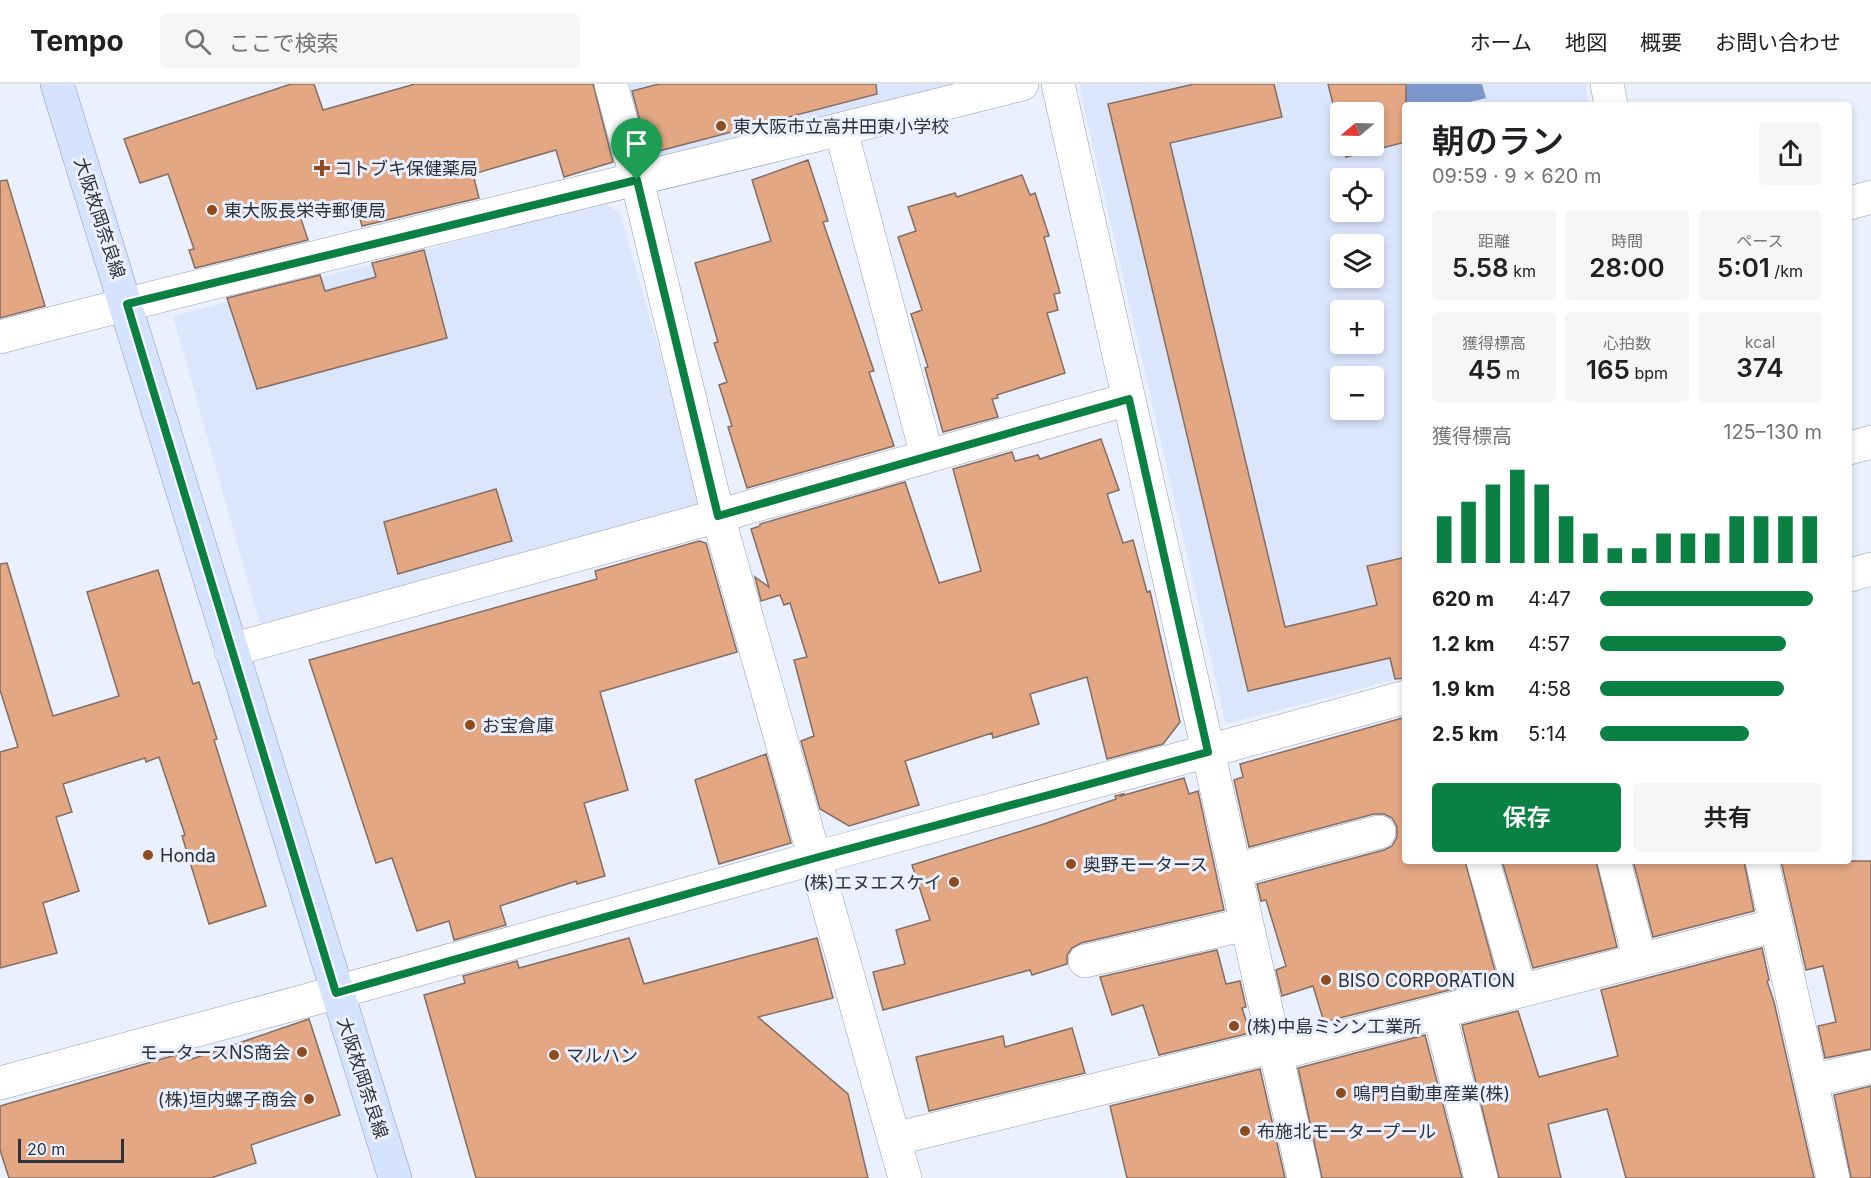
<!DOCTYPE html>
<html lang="ja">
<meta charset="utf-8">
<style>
body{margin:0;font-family:Inter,"Noto Sans JP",sans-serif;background:#f6f6f6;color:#202124;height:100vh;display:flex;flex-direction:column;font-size:22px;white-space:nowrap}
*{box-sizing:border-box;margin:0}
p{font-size:20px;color:#757577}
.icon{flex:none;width:33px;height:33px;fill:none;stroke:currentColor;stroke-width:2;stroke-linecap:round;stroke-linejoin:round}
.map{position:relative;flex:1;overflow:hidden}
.drawer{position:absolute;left:1402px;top:18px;width:450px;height:762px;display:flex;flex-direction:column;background:#fff;border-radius:6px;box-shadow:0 3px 9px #0003}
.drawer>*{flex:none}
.needle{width:39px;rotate:251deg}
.buttons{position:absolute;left:1330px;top:18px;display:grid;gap:12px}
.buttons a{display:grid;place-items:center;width:54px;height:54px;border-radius:6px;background:#fff;box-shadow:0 3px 9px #0003;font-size:30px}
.scale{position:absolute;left:18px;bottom:15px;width:106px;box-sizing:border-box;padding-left:6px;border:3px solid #2d313a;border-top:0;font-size:16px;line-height:21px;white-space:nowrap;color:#2d313a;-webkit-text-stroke:4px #eaf0fd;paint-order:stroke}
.pin{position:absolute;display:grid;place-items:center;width:51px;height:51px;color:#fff;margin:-62px -26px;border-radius:50% 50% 50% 0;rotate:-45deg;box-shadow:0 0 6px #0007}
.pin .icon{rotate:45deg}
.round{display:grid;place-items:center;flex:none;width:63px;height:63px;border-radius:6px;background:#f6f6f6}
.overview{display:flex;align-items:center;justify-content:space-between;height:102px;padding:0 30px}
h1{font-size:33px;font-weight:600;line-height:45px}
.metrics{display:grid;grid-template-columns:repeat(3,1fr);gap:9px;height:102px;padding:6px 30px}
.metrics div{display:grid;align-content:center;border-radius:6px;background:#f6f6f6;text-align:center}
.metrics b{font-size:26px;font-weight:600}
.metrics small{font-size:16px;font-weight:400}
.metrics p{font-size:16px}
.chart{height:168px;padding:12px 30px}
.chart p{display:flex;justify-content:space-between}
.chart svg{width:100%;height:108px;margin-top:6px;stroke:#0b8043;stroke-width:6}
.action{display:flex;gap:12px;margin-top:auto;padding:12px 30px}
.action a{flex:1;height:69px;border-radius:6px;background:#0b8043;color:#fff;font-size:24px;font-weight:600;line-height:69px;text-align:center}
.action a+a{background:#f6f6f6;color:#202124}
ul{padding:0 30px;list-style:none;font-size:20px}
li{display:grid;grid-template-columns:96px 72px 1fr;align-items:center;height:45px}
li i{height:15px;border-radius:8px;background:#0b8043}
header{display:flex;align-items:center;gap:36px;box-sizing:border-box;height:84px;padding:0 30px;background:#fff;border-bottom:2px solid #e0e0e0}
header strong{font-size:28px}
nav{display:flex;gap:33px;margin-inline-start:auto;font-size:21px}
.search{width:420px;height:54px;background:#f6f6f6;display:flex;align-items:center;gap:15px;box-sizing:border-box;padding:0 21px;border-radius:6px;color:#757577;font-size:22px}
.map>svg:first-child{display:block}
.built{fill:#dbe6fd;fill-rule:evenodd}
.water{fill:#7d96cc}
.building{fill:#e3a784;stroke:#836e63;stroke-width:1.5}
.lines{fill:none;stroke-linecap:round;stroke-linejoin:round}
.minor-casing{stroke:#939db1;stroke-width:34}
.major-casing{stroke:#8998b9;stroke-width:34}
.minor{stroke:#fff;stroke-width:33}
.major{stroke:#d6e3fe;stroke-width:33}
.route-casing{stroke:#fff;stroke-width:12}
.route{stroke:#0b8043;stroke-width:8}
.poi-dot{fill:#8f4b1d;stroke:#eaf0fd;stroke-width:2}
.labels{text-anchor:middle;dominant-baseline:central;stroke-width:6;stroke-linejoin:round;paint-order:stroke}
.poi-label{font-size:18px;fill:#2d313a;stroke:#eaf0fd;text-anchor:start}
.street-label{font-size:18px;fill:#2d313a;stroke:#eaf0fd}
</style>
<header>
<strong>Tempo</strong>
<div class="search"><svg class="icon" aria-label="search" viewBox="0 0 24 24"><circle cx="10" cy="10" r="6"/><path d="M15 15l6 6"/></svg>ここで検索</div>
<nav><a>ホーム</a><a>地図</a><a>概要</a><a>お問い合わせ</a></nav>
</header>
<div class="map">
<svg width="1871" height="1094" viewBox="0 0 1871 1094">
<rect width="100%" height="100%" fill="#eaf0fd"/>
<path class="built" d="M625 0H965L647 83Z
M1088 0H1585L1589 21H1406L1405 593 1226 640 1079 2ZM1341 28H1374V62H1341ZM1341 94H1374V128H1341ZM1341 160H1374V194H1341ZM1341 226H1374V260H1341ZM1341 292H1374V326H1341Z
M604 119 620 129 703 422 260 540 173 232Z"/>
<path class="water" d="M1351 0H1482L1486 14 1457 21H1406L1374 28H1358Z"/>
<path class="building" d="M291 0H314L323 26 415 0H593L613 78 564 93 556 66 473 90 479 114 362 142 355 116 301 135 308 156 195 184 189 166 194 165 168 90 140 99 124 55Z
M659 0H876L877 10 655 68 654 65 648 67 632 7Z
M1194 0H1274L1282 33 1170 59 1285 543 1377 521 1367 482 1406 473V594L1395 595 1390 574 1248 607 1108 20Z
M1328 0H1406V58L1346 73 1343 62H1374V28H1341V52Z
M808 76 828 137 823 138 874 287 869 288 894 362 747 404 728 343 732 342 719 301 727 298 714 259 718 258 695 179 771 157 752 96Z
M1022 91 1030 111 1035 109 1049 152 1044 153 1060 209 1054 210 1058 226 1047 229 1065 289 997 311 998 314 992 315 998 333 943 348 925 284 928 283 911 230 922 226 898 153 916 147 908 123 955 109 957 113Z
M7 96 45 222 0 234V97Z
M424 166 447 254 257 305 227 214 320 191 325 207 376 193 372 179Z
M1101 355 1119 406 1107 410 1123 459 1133 456 1147 508 1150 507 1180 638 1163 660 1107 675 1087 593 1030 610 1039 640 993 654 992 649 905 677 919 721 849 742 820 725 801 657 814 652 794 576 807 573 790 519 784 521 780 511 761 517 755 493 769 503 751 445 760 442V440L905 398 939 499 981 487 953 385 1012 368 1015 377 1038 371 1040 375Z
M496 405 512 457 398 490 384 438Z
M699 457 706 459 737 568 600 608 628 706 584 719 605 792 577 800 576 797 500 822 506 841 454 856 449 837 417 847 392 774 376 779 309 576 597 495 595 487Z
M7 479 53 632 119 612 87 508 158 486 193 600 199 598 217 655 214 656 266 822 209 840 182 752 185 751 159 673 146 678 145 674 63 700 72 728 56 733 79 807 43 819 57 869 0 884V668L18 663 0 606V480Z
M1406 633V777H1465L1497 894 1324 938 1313 902 1282 912 1276 886 1286 882 1266 816 1261 817 1257 800 1384 766 1392 762 1397 753V743L1392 734 1384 730H1374L1249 763 1234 696 1243 693 1240 680Z
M766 670 791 759 719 780 695 696Z
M1184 694 1189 710 1198 707 1224 826 1081 859 1072 864 1067 871V880L1032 891 1030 886 883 926 873 888 905 880 896 846 930 836 912 781 1044 740 1116 715 1115 712 1123 710 1121 712Z
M1502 777H1596L1617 863 1533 884Z
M1633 777H1744L1754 827 1653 853Z
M1781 777H1871V965L1825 974 1818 942 1836 938 1823 882 1806 886Z
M629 854 644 900 817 854 833 914 758 933 848 1010 868 1094H476L424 911 465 899 463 892 517 877 519 884Z
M1762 864 1769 896 1767 897 1774 918 1814 1094H1626L1607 1025 1548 1040 1561 1094H1499L1462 941 1518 927 1539 993 1618 972 1601 906Z
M1217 866 1226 900 1240 897 1246 923 1242 924 1250 949 1159 971 1143 921 1112 931 1100 893Z
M309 935 340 1031 251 1061 256 1079 211 1094H9L0 1066V1022L186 968 189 976Z
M1072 944 1085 989 929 1027 916 973 1003 952 1005 963Z
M1425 951 1462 1094H1322L1298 984Z
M1260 985 1285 1094H1127L1110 1022Z
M1871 1002V1094H1851L1834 1011Z"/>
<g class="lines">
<g class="minor-casing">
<path id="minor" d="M611 0 637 96 718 432 905 1094
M1058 0 1304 1094
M1607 0 1611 21
M841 46 927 372
M1850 119 1871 113
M0 253C340 164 682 86 1022 0
M1850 364 1871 358
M1850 491 1871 485
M231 566 718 432 1129 315
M1483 777 1520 907
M1614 777 1640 876
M1762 777 1833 1094
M1235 786 1379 748
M1085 877 1247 840
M1439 928 1481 1094
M1276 970 1776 841
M1811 997 1871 983
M0 999 305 917 815 774 1406 613
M894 1055 1275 962"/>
</g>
<g class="major-casing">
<path id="major" d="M57 0C173 364 279 730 395 1094"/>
</g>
<use href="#minor" class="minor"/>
<use href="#major" class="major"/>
</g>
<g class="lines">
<g class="route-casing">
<path id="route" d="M637 96 718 432 1129 315 1208 668 815 774 336 909 127 220Z"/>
</g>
<use href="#route" class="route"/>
</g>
<g class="poi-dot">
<circle cx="721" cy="42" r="6"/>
<path d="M319 75h6v6h6v6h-6v6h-6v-6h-6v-6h6z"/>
<circle cx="212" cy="126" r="6"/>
<circle cx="470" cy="641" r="6"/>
<circle cx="148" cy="771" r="6"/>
<circle cx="1071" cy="780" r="6"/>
<circle cx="954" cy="798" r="6"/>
<circle cx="1326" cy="896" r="6"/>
<circle cx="1234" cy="942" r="6"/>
<circle cx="302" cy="968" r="6"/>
<circle cx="554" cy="971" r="6"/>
<circle cx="1341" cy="1009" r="6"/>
<circle cx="309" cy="1015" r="6"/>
<circle cx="1245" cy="1047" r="6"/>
</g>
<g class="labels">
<g class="poi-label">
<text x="733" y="42">東大阪市立高井田東小学校</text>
<text x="334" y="84">コトブキ保健薬局</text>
<text x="224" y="126">東大阪長栄寺郵便局</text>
<text x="482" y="641">お宝倉庫</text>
<text x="160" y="771">Honda</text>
<text x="1083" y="780">奥野モータース</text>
<text x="942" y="798" text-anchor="end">(株)エヌエスケイ</text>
<text x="1338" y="896">BISO CORPORATION</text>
<text x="1246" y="942">(株)中島ミシン工業所</text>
<text x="290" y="968" text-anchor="end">モータースNS商会</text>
<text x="566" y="971">マルハン</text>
<text x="1353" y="1009">鳴門自動車産業(株)</text>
<text x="297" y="1015" text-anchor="end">(株)垣内螺子商会</text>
<text x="1257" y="1047">布施北モータープール</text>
</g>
<g class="street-label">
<text transform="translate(100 134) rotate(72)">大阪枚岡奈良線</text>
<text transform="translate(363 994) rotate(72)">大阪枚岡奈良線</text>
</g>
</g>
</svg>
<div class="buttons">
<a><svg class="needle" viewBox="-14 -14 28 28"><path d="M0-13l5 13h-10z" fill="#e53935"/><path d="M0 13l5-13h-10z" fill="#757577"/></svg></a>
<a><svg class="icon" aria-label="locate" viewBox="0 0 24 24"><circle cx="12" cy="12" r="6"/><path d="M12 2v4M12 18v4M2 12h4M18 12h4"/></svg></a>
<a><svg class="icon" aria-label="layers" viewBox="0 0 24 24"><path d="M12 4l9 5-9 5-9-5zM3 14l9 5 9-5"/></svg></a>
<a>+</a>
<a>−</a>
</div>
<div class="scale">20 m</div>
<div class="pin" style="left:637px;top:96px;background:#1e9e55"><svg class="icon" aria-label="arrive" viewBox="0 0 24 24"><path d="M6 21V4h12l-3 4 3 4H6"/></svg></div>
<section class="drawer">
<div class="overview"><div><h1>朝のラン</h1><p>09:59 · 9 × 620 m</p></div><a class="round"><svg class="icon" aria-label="share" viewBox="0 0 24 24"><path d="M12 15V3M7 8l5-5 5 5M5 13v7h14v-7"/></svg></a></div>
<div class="metrics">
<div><p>距離</p><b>5.58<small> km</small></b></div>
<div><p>時間</p><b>28:00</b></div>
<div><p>ペース</p><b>5:01<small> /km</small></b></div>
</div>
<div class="metrics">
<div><p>獲得標高</p><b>45<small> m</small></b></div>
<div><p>心拍数</p><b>165<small> bpm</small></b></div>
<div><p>kcal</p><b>374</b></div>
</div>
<div class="chart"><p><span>獲得標高</span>125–130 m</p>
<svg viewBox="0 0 160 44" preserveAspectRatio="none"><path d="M5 44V25M15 44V19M25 44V12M35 44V6M45 44V12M55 44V25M65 44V32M75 44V38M85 44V38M95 44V32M105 44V32M115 44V32M125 44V25M135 44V25M145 44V25M155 44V25"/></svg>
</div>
<ul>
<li><b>620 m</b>4:47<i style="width:96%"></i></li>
<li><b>1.2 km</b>4:57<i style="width:84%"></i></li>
<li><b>1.9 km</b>4:58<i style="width:83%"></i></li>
<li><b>2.5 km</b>5:14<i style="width:67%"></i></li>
</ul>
<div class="action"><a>保存</a><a>共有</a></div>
</section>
</div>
